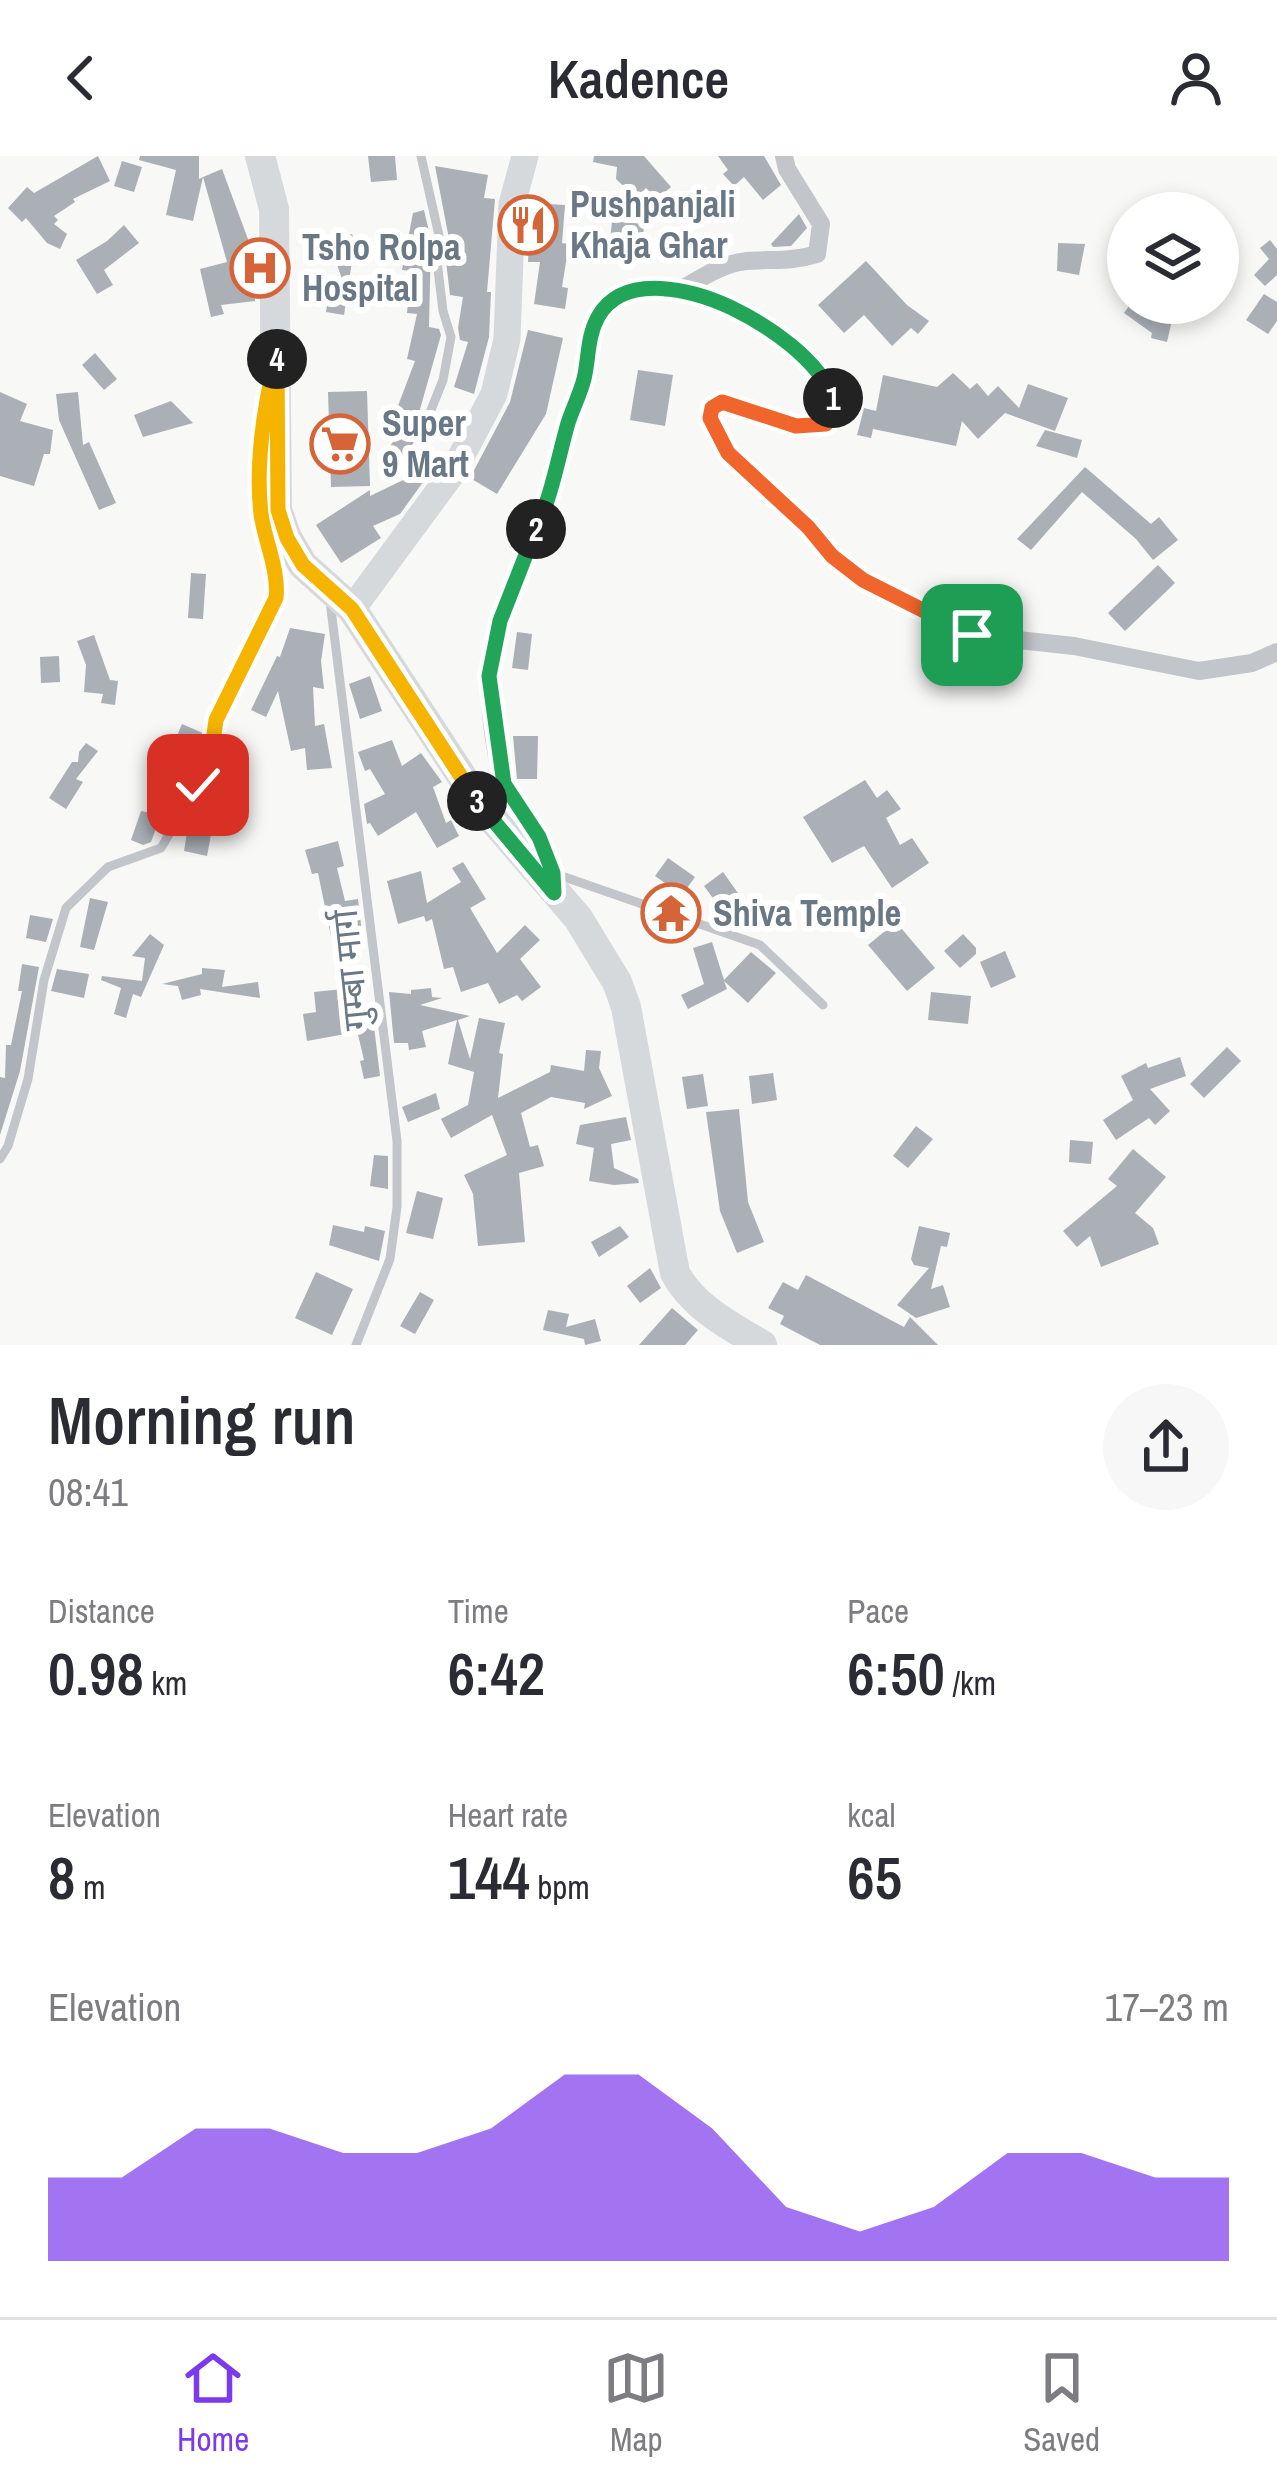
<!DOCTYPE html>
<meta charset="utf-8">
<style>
body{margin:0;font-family:"Archivo Narrow","Noto Sans Devanagari",sans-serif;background:#f7f7f7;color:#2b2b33;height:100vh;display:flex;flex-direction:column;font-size:45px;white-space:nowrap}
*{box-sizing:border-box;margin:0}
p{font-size:39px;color:#7c7c81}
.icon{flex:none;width:66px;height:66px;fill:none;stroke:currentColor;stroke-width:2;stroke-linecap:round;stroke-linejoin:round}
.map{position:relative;height:1189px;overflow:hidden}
.details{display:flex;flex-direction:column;background:#fff;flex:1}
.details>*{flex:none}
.fabs{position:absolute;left:1107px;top:36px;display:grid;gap:24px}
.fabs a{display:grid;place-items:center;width:132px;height:132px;border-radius:50%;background:#fff;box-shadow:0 6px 18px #0003;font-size:60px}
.pin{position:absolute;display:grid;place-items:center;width:102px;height:102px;color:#fff;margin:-51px;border-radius:24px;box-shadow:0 6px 18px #0006}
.km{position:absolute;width:60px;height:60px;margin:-30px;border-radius:50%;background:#222;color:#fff;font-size:33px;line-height:60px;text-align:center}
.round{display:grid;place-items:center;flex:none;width:126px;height:126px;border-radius:63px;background:#f7f7f7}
.head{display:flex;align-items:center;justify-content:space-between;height:204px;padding:0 48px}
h1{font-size:66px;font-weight:600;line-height:90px}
.metrics{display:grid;grid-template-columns:repeat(3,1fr);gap:18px;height:204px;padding:12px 48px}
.metrics div{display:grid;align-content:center}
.metrics b{font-size:60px;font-weight:600}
.metrics small{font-size:33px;font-weight:400}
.metrics p{font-size:33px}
.chart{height:336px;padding:24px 48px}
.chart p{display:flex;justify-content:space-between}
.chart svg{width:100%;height:216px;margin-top:12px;fill:#7c3aed;opacity:.7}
header{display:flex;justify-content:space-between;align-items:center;height:156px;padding:0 48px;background:#fff;font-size:54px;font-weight:600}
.dock{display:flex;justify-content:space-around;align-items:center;height:168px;border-top:3px solid #e1e1e2;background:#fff;font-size:33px;color:#7c7c81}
.dock a{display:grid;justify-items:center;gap:6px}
.dock .on{color:#7c3aed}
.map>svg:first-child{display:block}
.building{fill:#aab0b6}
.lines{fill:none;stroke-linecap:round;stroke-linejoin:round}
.service{stroke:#c2c5c9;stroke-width:9}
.minor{stroke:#c2c5c9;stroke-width:18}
.secondary{stroke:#d5d9dc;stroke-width:27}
.primary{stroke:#d5d9dc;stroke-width:30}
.split-1-casing{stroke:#fff;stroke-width:24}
.split-2-casing{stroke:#fff;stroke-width:24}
.split-3-casing{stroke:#fff;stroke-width:24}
.split-4-casing{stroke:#fff;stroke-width:24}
.split-5-casing{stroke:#fff;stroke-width:24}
.split-1{stroke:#f0652b;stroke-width:15}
.split-2{stroke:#22a559;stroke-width:15}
.split-3{stroke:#22a559;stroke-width:15}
.split-4{stroke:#f5b400;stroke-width:15}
.split-5{stroke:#f5b400;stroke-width:15}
.labels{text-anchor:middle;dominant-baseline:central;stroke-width:12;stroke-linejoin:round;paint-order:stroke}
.poi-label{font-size:36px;font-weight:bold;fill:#6a7784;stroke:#fff;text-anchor:start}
.street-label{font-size:36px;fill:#6a7784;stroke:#fff}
</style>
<header><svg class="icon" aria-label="back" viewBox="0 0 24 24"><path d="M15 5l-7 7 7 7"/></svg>Kadence<svg class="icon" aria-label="person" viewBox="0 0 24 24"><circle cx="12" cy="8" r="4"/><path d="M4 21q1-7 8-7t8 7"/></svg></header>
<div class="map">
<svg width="1277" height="1189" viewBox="0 0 1277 1189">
<rect width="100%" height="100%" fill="#f8f8f6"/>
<path class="building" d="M98 0 110 25 73 43 75 46 54 60 58 64 54 68 67 78 60 93 47 87 26 62 22 66 8 52 27 31 34 37Z
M140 0H199V23L203 21 193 65 166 59 176 14 139 4Z
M368 0H395L397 24 371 26Z
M594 0H644L671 31 657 43 646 32 636 42 616 23 617 11 593 6Z
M718 0H764L781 29 763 44 744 21 734 30 723 18 728 14Z
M122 5 142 11 134 36 114 30Z
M435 10 488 19 484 42 495 43 487 136H491L489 181 474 238 454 231 468 186 460 184 458 172 463 141 450 139 446 105 449 83Z
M222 13 255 102V145L221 149 224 158 211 161 200 113 227 106 203 21Z
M531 47 565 49 562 87 569 88 562 131 568 132 565 153 534 148 540 106H528Z
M424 54 431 84 429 171 439 173 441 179 415 271 393 263 415 205 407 203 417 158 407 157 411 115 402 114 413 57Z
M799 58 807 72 791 90 773 91 771 88Z
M612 65 644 68 642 100 609 97Z
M124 69 139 87 104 114 113 129 97 138 76 104 107 85Z
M352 78 360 102 352 105 344 159 326 156 332 121 342 123 329 86Z
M1270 84 1277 93V119L1265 130 1254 119 1269 103 1260 92Z
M1058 87 1085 88 1079 119 1057 115Z
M866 105 907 149 929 165 918 178 911 172 892 190 864 159 844 177 818 149Z
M1264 138 1277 146V165L1268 178 1246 164Z
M1131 147H1176L1167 186 1151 182 1152 177 1124 157Z
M528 174 563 182 546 258 497 338 470 322 510 246Z
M95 197 117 223 104 234 82 209Z
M638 214 673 219 665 270 630 264Z
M953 217 970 233 977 227 988 240 998 230 1019 252 1028 228 1068 242 1055 275 1005 257 978 283 962 265 956 290 873 273 871 282 857 279 864 252 876 255 883 219 937 231Z
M367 235 370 330 331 331 328 236Z
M0 236 27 248 20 265 53 274 50 298H44L34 330 0 320Z
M78 236 83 289 89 286 116 347 99 354 59 264 56 238Z
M171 245 193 267 143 281 134 259Z
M405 270 417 280 403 306 387 294Z
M1045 274 1082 284 1077 302 1036 290Z
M1085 311 1151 368 1159 361 1178 384 1153 404 1136 383 1082 336 1031 394 1017 383Z
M422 315 426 322 400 358 373 370 381 382 341 407 316 369 370 334V340Z
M1158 409 1175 427 1125 475 1108 457Z
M191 417 206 418 203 463 188 462Z
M290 472 325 478 321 505 324 533 313 531 315 570 324 568 332 612 307 614 305 592 291 595 278 535 266 561 251 554 277 500 280 501Z
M517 476 532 478 528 514 512 512Z
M94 479 110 524 118 525 115 549 101 547 103 538 84 536 86 509 77 485Z
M59 500 60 526 41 527 40 501Z
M370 520 382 555 360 563 349 528Z
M182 568 205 578 193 612 168 601Z
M513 580H538L537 623H517Z
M392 584 402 610 421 597 442 626 433 631 446 667 451 664 459 680 437 692 416 656 378 680 370 667 367 668 364 648 385 638 370 613 365 615 358 596Z
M86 587 98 595 76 623 83 626 66 653 49 642 72 606H78L79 596Z
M865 624 877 642 887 634 901 653 886 662 900 689 912 682 929 707 892 732 864 690 832 707 803 661Z
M141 655 161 659 151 686 143 689 131 684Z
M189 664 213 668 207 700 184 695Z
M338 685 344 710 337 712 345 745 358 743 363 785 333 790 318 717 312 718 305 694Z
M668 702 695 721 682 739 655 720Z
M463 706 486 743 470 752 497 797 525 769 540 784 520 803 541 831 522 845 517 839 499 848 488 827 461 836 453 811 444 813 432 763 426 766 424 760 398 768 387 725 421 715 427 747 461 726 452 712Z
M723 716 750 754 731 767 704 730Z
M90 742 108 746 94 794 80 791Z
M30 759 53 763 46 786 26 782Z
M896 766 935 812 907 835 868 789Z
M150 778 164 789 141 841 133 838 126 862 114 858 121 832 101 824 102 820 142 825 145 802 132 800Z
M963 778 976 792V798L960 812 944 795Z
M712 786 724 824 751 796 776 817 748 847 724 825 727 833 688 853 681 839 704 828 693 792Z
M1005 795 1016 821 991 832 980 806Z
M22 808 39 811 20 915 0 979V921L5 922 6 889H11L22 835H18Z
M202 812 225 814 222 831 258 826 260 842 200 833 201 839 182 844 178 830 162 828 202 818Z
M57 813 89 818 84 842 51 835Z
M431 832 432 841 442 842 420 849 470 860 458 864 470 903 479 862 505 867 499 897 503 898 498 942 550 916 551 909 584 915 586 894 601 895 599 912 612 940 584 953 585 947 551 941 521 957 530 991 538 989 544 1010 519 1017 525 1086 478 1090 473 1038 464 1019 507 999 492 959 451 982 441 963 468 949 474 916 448 908 457 864 422 875 426 891 409 894 408 887H394L389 836 411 838V834Z
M343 833 356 876 307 885 303 858 316 856 314 836Z
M931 836 971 840 968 868 928 864Z
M373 862 380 920 364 923 360 905 364 904 355 866Z
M1227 891 1241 905 1204 942 1190 928Z
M1180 901 1186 920 1150 933 1170 955 1155 969 1149 962 1116 984 1103 964 1133 944 1121 920 1146 907 1148 912Z
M773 917 777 944 752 948 749 920Z
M703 918 708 950 687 953 682 921Z
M436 937 440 953 408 966 402 951Z
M739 953 748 1046 764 1086 737 1097 720 1055 706 956Z
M626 961 631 984 611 988 614 1012 638 1023 639 1027 614 1029 589 1025 594 992 576 988 580 969Z
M916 970 933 983 908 1012 893 1000Z
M1070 984 1093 986 1091 1008 1069 1006Z
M1133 993 1166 1021 1135 1057 1153 1072 1159 1088 1101 1111 1090 1080 1077 1091 1063 1075 1117 1030 1108 1023Z
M374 999 388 1000V1033L370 1030Z
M417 1035 443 1042 433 1083 406 1077Z
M333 1069 364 1076 365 1070 385 1075 379 1105 329 1089Z
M620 1070 629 1081 599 1101 591 1086Z
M919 1070 950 1077 947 1091 941 1090 931 1133 943 1129 950 1151 916 1162 897 1149 929 1112 914 1109 911 1103Z
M650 1112 661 1132 640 1147 627 1130Z
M316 1116 353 1133 332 1179 295 1162Z
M806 1119 904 1171 910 1161 938 1189H820L780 1168 784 1160 768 1152 783 1126 798 1134Z
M420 1136 434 1144 415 1178 400 1170Z
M672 1152 698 1174 685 1189H639Z
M548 1154 569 1158 566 1171 595 1163 601 1185 585 1189 584 1183 543 1174Z"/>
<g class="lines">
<path class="service" d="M421 0 440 84 437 105 443 155 451 181 443 224 425 269
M330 445 397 985V1051L390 1103 356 1189
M553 717 760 789 823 849
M0 1003 8 990 28 923 44 824 66 752 108 711 161 692 198 629 211 600 216 564 276 442C279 416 266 390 262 364 257 334 259 306 263 276"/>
<path class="minor" d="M682 133C703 121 723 107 747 105 772 103 792 106 817 98L821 68 787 13 784 0
M553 729C552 689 523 664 506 631 495 608 489 549 489 523 489 465 523 410 543 358 559 318 566 275 580 235 590 206 585 172 607 148 632 120 690 134 720 147 767 167 822 204 836 255L826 268 796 270 721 246 712 252 709 262 728 297 809 371 832 400 863 424 972 479 1074 490 1199 515 1252 507 1277 496"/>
<path class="secondary" d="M352 453 453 316 494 238 507 183 512 48 525 0"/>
<path class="primary" d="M260 0 274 53 277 354 287 382 303 409 352 453 482 651 578 762 617 826 626 851 675 1117C693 1151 730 1170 762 1189"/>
</g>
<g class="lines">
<g class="split-1-casing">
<path id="split-1" d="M833 242 836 256 826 268 796 270 722 246 712 252 710 262 728 297 808 371 832 400 863 424 972 479"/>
</g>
<g class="split-2-casing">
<path id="split-2" d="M536 373C552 339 558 302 568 267 573 252 580 238 584 223 589 202 587 181 598 161 624 115 694 134 732 152 769 170 818 203 833 242"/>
</g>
<g class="split-3-casing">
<path id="split-3" d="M477 645 554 737 553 717 539 681 504 628 489 520 500 465 536 373"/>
</g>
<g class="split-4-casing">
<path id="split-4" d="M277 203 278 354 287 382 303 409 352 453 477 645"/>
</g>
<g class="split-5-casing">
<path id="split-5" d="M198 629 211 600 216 564 276 442C279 414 265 386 261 358 255 305 264 250 277 198V203"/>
</g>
<use href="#split-1" class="split-1"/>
<use href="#split-2" class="split-2"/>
<use href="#split-3" class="split-3"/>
<use href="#split-4" class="split-4"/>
<use href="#split-5" class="split-5"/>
</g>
<defs>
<g id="restaurant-ring" transform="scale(3)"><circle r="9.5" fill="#fff" stroke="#d56539" stroke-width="1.5"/><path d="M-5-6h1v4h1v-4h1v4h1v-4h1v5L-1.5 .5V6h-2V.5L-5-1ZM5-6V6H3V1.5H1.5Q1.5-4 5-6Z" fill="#d56539"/></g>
<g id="hospital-ring" transform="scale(3)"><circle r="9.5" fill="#fff" stroke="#d56539" stroke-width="1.5"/><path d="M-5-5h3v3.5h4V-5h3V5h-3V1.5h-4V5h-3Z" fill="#d56539"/></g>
<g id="supermarket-ring" transform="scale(3)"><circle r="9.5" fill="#fff" stroke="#d56539" stroke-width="1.5"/><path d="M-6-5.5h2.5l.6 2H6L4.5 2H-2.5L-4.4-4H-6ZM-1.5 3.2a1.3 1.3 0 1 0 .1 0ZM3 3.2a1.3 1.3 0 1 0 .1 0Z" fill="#d56539"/></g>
<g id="temple-ring" transform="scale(3)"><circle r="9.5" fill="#fff" stroke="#d56539" stroke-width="1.5"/><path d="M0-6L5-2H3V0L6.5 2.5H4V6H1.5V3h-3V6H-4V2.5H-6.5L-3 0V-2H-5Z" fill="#d56539"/></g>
</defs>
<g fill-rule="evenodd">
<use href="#restaurant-ring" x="528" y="69"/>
<use href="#hospital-ring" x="260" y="112"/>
<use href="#supermarket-ring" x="340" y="288"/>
<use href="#temple-ring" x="671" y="757"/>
</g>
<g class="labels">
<g class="poi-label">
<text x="570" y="48">Pushpanjali<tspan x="570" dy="41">Khaja Ghar</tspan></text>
<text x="302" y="91">Tsho Rolpa<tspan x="302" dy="41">Hospital</tspan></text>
<text x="382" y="267">Super<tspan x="382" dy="41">9 Mart</tspan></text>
<text x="713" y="757">Shiva Temple</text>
</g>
<g class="street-label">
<text transform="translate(350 814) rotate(-96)">गुम्बा मार्ग</text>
</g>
</g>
</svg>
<div class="fabs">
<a><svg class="icon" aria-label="layers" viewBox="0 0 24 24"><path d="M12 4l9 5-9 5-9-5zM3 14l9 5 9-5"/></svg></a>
</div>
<div class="pin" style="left:972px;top:479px;background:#1e9e55"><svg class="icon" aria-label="arrive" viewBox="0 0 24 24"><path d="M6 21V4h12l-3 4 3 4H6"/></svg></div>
<div class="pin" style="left:198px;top:629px;background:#d93025"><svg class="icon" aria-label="check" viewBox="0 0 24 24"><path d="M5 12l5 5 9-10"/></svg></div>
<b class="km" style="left:833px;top:242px">1</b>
<b class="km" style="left:536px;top:373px">2</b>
<b class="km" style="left:477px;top:645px">3</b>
<b class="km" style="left:277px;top:203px">4</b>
</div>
<section class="details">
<div class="head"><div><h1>Morning run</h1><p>08:41</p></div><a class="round"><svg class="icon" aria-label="share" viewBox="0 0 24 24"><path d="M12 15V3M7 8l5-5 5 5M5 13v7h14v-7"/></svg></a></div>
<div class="metrics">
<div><p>Distance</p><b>0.98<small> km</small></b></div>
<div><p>Time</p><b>6:42</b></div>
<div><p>Pace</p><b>6:50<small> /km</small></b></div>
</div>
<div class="metrics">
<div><p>Elevation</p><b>8<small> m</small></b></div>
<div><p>Heart rate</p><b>144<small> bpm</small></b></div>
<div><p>kcal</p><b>65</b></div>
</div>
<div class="chart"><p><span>Elevation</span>17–23 m</p>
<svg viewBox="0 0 160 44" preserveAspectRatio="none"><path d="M0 44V27L10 27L20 17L30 17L40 22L50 22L60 17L70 6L80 6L90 17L100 33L110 38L120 33L130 22L140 22L150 27L160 27V44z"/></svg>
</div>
</section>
<nav class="dock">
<a class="on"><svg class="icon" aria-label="home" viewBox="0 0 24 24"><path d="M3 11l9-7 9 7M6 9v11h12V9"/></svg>Home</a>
<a><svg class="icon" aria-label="map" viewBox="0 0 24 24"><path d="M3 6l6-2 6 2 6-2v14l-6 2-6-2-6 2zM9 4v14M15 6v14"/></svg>Map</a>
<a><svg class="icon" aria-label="saved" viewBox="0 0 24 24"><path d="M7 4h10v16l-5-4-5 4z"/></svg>Saved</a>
</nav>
